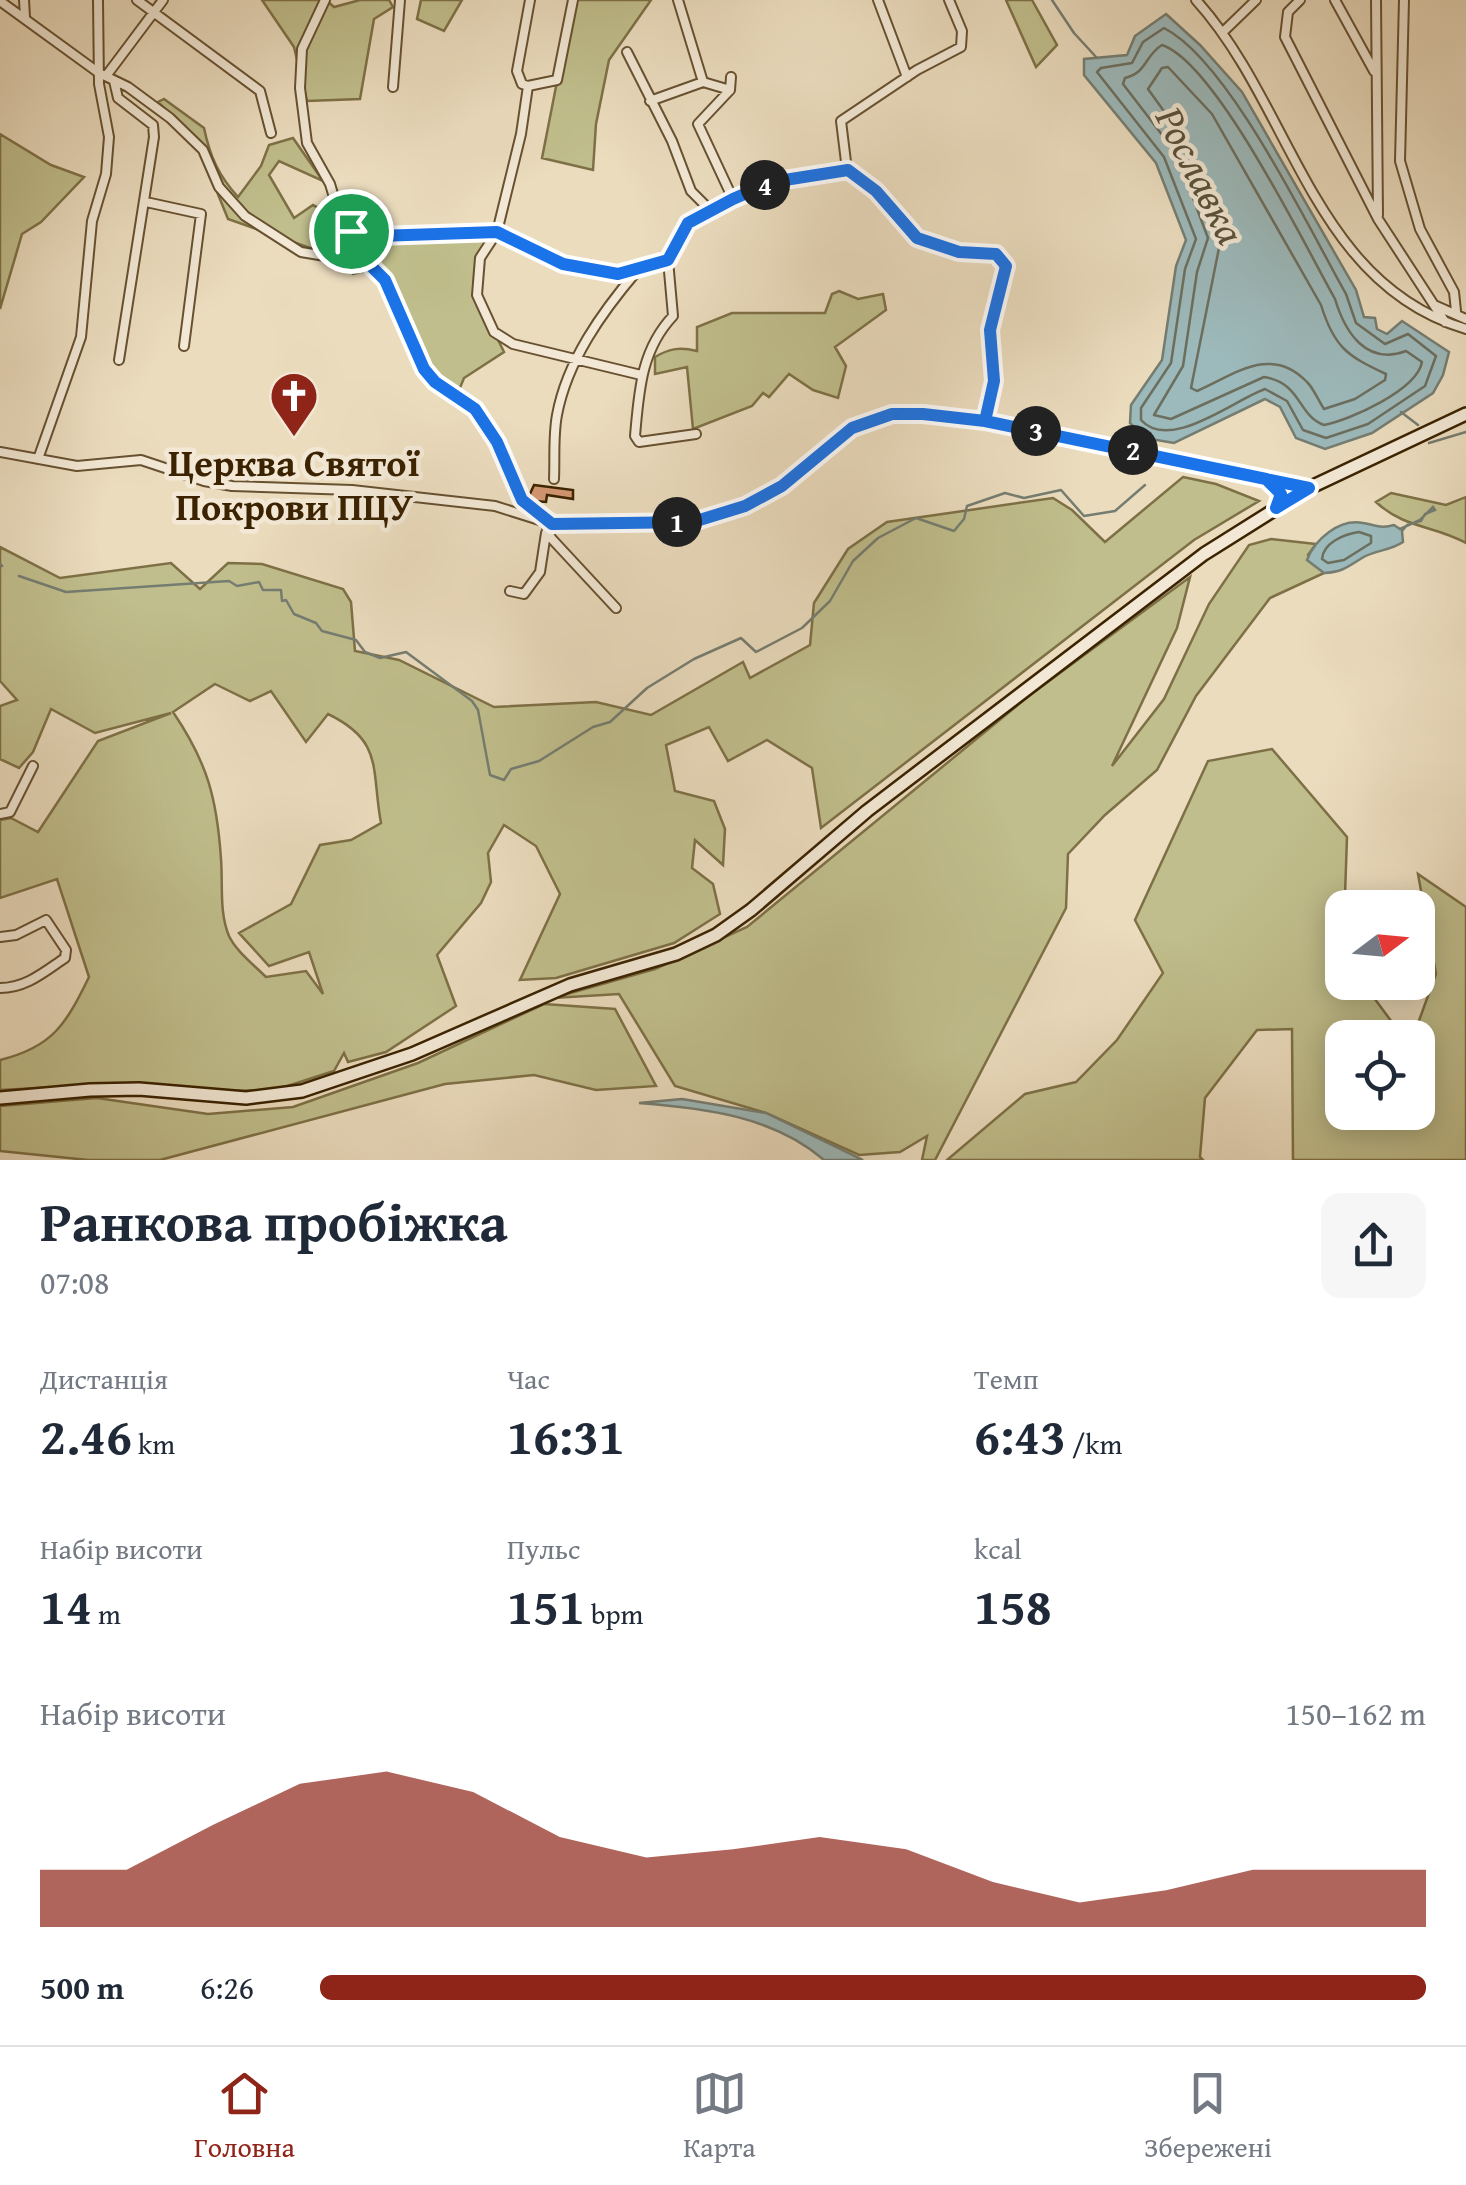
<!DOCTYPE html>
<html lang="uk">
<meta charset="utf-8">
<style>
body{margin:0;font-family:"Gentium Book Plus",serif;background:#f6f6f7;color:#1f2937;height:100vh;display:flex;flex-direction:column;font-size:38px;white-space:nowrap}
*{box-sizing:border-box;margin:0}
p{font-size:32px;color:#747a83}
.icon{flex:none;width:55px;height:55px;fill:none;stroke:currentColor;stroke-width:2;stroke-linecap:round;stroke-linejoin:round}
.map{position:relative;height:1160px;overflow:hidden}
.panel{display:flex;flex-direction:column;background:#fff;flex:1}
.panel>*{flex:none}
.needle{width:65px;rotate:74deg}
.tools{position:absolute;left:1325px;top:890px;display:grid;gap:20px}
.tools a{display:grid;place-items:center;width:110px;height:110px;border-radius:20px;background:#fff;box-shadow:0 5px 25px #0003;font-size:50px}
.pin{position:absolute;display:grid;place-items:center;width:85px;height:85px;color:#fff;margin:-42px;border:5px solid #fff;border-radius:50%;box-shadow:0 2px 10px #0007}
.km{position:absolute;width:50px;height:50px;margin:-25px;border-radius:50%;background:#222;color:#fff;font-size:28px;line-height:50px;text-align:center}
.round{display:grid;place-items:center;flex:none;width:105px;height:105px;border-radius:20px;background:#f6f6f7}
.headline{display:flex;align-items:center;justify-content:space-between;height:170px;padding:0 40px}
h1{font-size:55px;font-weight:700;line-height:75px}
.stats{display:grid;grid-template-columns:repeat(3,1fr);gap:15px;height:170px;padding:10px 40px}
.stats div{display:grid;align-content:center}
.stats b{font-size:50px;font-weight:700}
.stats small{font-size:28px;font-weight:400}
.stats p{font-size:28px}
.chart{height:280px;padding:20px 40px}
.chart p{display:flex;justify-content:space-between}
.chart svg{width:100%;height:180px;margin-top:10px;fill:#8f2418;opacity:.7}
ul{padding:0 40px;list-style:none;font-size:32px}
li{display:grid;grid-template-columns:160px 120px 1fr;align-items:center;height:75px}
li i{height:25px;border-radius:12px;background:#8f2418}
.menu{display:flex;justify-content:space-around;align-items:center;height:140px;border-top:2px solid #e0e1e3;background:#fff;font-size:28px;color:#747a83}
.menu a{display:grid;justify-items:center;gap:5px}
.menu .on{color:#8f2418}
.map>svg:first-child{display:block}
.green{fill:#c0be8c;stroke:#7e7046;stroke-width:2.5;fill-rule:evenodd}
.water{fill:#9cb9bb;stroke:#757d71;stroke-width:2.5}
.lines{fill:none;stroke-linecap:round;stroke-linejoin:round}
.shore{stroke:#6c6e5e;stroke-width:2.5}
.stream{stroke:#757d71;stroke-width:2.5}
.building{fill:#d59873;stroke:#3b2301;stroke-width:2.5}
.minor-casing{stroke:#675130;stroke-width:12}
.secondary-casing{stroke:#3b2301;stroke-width:16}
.minor{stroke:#f2e8d5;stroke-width:8}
.secondary{stroke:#f2e8d5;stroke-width:11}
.route-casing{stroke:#fff;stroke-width:20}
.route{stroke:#1a73e8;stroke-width:12}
.labels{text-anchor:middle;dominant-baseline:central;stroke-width:9;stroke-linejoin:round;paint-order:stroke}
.poi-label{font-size:38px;font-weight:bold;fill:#3b2301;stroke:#f2e8d5}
.water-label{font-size:40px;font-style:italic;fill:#585039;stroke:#f2e8d5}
</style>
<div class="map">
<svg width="1466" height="1160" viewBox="0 0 1466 1160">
<rect width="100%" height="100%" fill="#ebdcbe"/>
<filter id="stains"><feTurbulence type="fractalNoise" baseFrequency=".002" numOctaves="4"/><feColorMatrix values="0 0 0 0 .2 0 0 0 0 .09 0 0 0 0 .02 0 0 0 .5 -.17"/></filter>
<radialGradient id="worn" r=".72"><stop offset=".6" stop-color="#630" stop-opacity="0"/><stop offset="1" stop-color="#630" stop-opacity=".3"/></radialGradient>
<path class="green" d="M262 0H326L334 7 360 0H389L393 7 374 19 360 99 307 101 294 47Z
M421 0H462L444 31 417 19Z
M573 0H651L609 60 596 124 593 170 542 158Z
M1006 0H1032L1057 45 1036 67Z
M164 99 204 128C210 157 219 176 238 197L261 166 269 145 293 138 323 181 279 161 269 175 294 218 313 205C337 216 357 246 368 270L353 274 322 252 228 219 196 140 158 102Z
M0 134 51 165 84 177 41 222 22 234 0 309Z
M497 232C463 283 480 302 504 352L464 378 457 395 435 382 385 280 368 263 377 236Z
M839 291 858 299 883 294 886 310 835 347 846 366 838 398 813 390 789 374 769 397 763 393 752 406 693 429 687 367 655 374V357C670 348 680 347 697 351V327L732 313H825L832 294Z
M1183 477 1216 484 1259 501 1194 540 821 828 812 768 767 740 728 761 709 727 666 745 675 791 714 801 725 829 723 865 695 840 692 868 713 884 720 914 674 943 556 978 520 980 560 894 536 846 504 825 488 853 491 882 481 903 437 955 456 1006 386 1052 348 1062 344 1053 334 1071 275 1090 233 1091 114 1084 0 1090V1060C53 1047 66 1024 89 977L57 879 0 898V820L11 818 38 832 98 741 171 713 95 733 51 709 33 752 19 768 0 759V706L17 700 0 681V547L60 578 171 563 200 589 228 563 262 564 343 589 351 602 355 651 399 660 494 707 596 702 651 715 743 662 750 678 810 645 814 603 848 549 887 522 1053 498 1072 510 1105 542ZM215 684 250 701 271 691 306 742 328 714C384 741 371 769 381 823L351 840 320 845 291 904 239 933 269 966 309 952 323 994 306 971 266 977C254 965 236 951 229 936 219 912 223 885 221 859 217 798 207 762 173 712Z
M1391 493 1446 505 1466 497V543C1434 525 1405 529 1376 502Z
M1271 539 1316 544 1308 555 1324 573 1270 598 1196 696 1157 770 1105 815 1068 854 1066 908 935 1160H922L927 1136 900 1152 859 1155 766 1113 675 1086 619 994 553 998 655 969 747 927 1030 695 1190 577 1177 628 1112 766 1164 699 1209 604 1249 545Z
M1272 749 1347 837 1342 982 1363 983 1403 1037 1342 1038V1112H1418V1038L1413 1037 1436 974 1418 874 1466 907V1160H1293L1292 1029 1257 1030 1205 1098 1200 1157 1203 1160H947L1025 1094 1076 1082 1117 1040 1163 973 1135 920 1208 761Z
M544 1004 615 1009 656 1086 596 1090 534 1075 445 1084 160 1160H88L0 1151V1106L97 1098 208 1114 293 1107 418 1063Z"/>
<path class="water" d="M1166 14 1200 45 1242 92 1356 290 1364 317 1375 318 1377 329 1387 334 1402 321 1449 352 1443 375 1433 393 1372 433 1325 449 1296 438 1280 407 1265 399 1174 443 1145 438 1130 423 1131 405 1162 360 1176 266 1186 240 1156 163 1084 75V59L1127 55 1135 36Z
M1433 507 1435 510 1425 514 1421 521 1407 525 1402 531 1403 542C1390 551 1375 550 1362 558 1347 567 1343 572 1324 573L1307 560C1315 539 1340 518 1363 523 1376 525 1381 529 1394 525L1400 529 1420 520Z
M682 1099 766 1113 863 1160H824C773 1116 704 1108 639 1103Z"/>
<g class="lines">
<path class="shore" d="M1164 28C1229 61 1308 227 1346 294L1356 323 1385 344 1408 334 1436 356 1425 386 1368 424 1326 438 1303 430 1287 401 1265 389C1232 401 1170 452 1141 420V408L1171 363 1185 269 1196 239 1164 157 1097 72 1101 68 1132 63 1143 42Z
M1162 45C1216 63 1304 244 1335 299 1345 332 1366 366 1406 351L1422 362C1417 390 1350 420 1324 425 1297 415 1302 383 1264 377L1171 419 1154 415 1183 366 1197 272 1208 238 1176 153 1123 84 1125 78C1147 73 1145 55 1162 45Z
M1168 67 1212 114 1321 305C1334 347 1347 356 1386 374L1385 380 1355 399 1324 409C1318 400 1314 389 1307 382 1271 344 1234 375 1197 391L1191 388 1222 233 1189 146 1148 89 1162 68Z
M1359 532 1371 536V543L1344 560 1328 563 1322 559C1323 543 1344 534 1359 532Z"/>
<path class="stream" d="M1052 0 1074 33 1097 58
M1401 412 1418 425
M1429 443 1466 432
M0 564 2 566
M19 576 66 592 229 581 237 586 259 582 263 590H281L282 601 286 600 294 614 316 623 322 631 356 640 365 652 380 658 406 652 472 701 478 710 490 775 504 780 511 769 539 761 593 727 610 722 647 688 694 659 741 638 756 652 802 628 830 601 853 561 878 538 916 518 954 531 964 519 967 506 1005 493 1024 498 1061 490 1084 516 1115 511 1145 485"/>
</g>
<path class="building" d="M534 485 573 490V499L547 495 546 502 535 501 529 496Z"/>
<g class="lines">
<g class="minor-casing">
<path id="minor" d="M24 0 25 17
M137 0 260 91 271 133
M325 0 302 49 300 88 307 143 330 184 342 224 351 231 367 255
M530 0 517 71 522 84 528 86 521 134 497 232 480 258 477 295 494 332 513 344 641 375
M678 0 703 82 730 90
M878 0 907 77
M1196 0C1293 107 1312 283 1466 329
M1300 0 1288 12 1285 37 1378 219 1445 322
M1335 0 1374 71
M1376 0 1378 215
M1404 0 1400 161 1420 229 1454 292 1456 311
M0 1 99 73 128 87 170 118 203 150 219 187 245 216 301 252 368 263
M1224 31 1256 0
M627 52 672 141 691 191 711 211
M106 76 163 0
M731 77 730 90 698 124 733 199
M114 81 118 98 153 125 154 137 119 360
M528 86 557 80 573 0
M393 87 400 0
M650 101 703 82
M847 170 841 121 917 70 961 47 962 31 949 0
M146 202 201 214 184 346
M351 231 377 236 497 232 563 264 617 273 668 260 688 223 733 199 772 181 847 170 876 191 917 238 959 252 996 254 1006 267 990 330 994 381 985 421
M377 236 367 255 368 263 385 280 424 369 435 382 475 409 497 442 523 500 545 522 551 538 616 608
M668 260 673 316C641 350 639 391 635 436L639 442 696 434
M1434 305 1466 319
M0 452 77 466 141 460 204 481 232 486 352 490 495 506 552 524 693 522 745 505 782 486 852 428 893 415 923 414 985 421 1309 488
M38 459 81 337 92 221 106 174 109 137 99 84 98 0
M554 479C555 459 553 436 557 415 567 361 602 312 637 271
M1269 482 1281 494 1277 506
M510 591 524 594 540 572 546 533
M0 814 10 812 33 766
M0 937 16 935 46 920 66 950 65 958C44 972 26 988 0 988"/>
</g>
<g class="secondary-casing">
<path id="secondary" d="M0 1098 90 1090 139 1089 246 1098 302 1091 412 1054 570 985 676 954 716 935 751 910 867 811 1204 554 1309 488 1466 414"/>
</g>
<use href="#minor" class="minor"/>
<use href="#secondary" class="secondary"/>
</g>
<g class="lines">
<g class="route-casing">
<path id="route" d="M351 231 368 263 385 280 424 369 435 382 475 409 497 442 522 500 552 524 693 522 745 506 782 486 852 428 892 414H923L985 421 1309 488 1276 508 1281 494 1266 479 985 421 994 381 990 330 1006 266 996 254 959 252 917 238 876 191 848 170 772 182 733 199 688 223 668 260 618 274 563 264 497 232 378 236 351 231"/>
</g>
<use href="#route" class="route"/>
</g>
<defs>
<g id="church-pin" transform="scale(2.5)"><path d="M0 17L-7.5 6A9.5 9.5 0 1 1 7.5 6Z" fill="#8f2418" stroke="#f2e8d5"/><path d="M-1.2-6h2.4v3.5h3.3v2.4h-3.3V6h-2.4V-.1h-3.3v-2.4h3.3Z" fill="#fff"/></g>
</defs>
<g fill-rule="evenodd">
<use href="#church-pin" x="294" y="396"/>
</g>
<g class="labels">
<g class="poi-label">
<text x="294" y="462">Церква Святої<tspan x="294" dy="44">Покрови ПЦУ</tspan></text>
</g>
<g class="water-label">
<text transform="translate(1201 175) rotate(63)">Рославка</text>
</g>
</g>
<rect width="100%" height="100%" filter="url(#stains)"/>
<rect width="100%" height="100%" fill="url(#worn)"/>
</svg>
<div class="tools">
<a><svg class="needle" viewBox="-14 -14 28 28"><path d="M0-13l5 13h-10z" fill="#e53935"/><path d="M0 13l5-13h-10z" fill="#747a83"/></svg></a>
<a><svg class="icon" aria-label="locate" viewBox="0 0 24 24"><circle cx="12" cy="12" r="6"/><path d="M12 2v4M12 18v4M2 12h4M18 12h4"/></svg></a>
</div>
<div class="pin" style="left:351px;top:231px;background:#1e9e55"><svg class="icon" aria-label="arrive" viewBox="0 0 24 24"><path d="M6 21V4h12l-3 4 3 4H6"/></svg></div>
<b class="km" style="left:677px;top:522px">1</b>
<b class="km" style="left:1133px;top:450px">2</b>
<b class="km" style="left:1036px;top:431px">3</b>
<b class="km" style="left:765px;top:185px">4</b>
</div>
<section class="panel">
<div class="headline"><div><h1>Ранкова пробіжка</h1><p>07:08</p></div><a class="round"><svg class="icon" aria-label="share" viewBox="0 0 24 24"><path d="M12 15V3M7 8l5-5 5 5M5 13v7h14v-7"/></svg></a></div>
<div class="stats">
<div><p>Дистанція</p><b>2.46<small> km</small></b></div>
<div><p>Час</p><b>16:31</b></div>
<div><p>Темп</p><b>6:43<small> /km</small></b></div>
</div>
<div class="stats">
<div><p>Набір висоти</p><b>14<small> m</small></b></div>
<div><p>Пульс</p><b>151<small> bpm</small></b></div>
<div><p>kcal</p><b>158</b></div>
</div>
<div class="chart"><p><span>Набір висоти</span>150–162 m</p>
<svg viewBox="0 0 160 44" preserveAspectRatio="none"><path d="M0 44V30L10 30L20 19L30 9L40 6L50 11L60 22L70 27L80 25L90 22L100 25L110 33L120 38L130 35L140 30L150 30L160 30V44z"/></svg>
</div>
<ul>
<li><b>500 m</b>6:26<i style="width:100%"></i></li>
</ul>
</section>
<nav class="menu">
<a class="on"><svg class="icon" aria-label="home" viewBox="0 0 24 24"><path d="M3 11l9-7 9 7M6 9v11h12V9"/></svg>Головна</a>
<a><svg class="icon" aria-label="map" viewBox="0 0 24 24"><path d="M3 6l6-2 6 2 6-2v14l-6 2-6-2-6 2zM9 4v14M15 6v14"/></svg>Карта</a>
<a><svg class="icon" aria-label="saved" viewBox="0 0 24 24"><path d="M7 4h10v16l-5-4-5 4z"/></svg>Збережені</a>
</nav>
